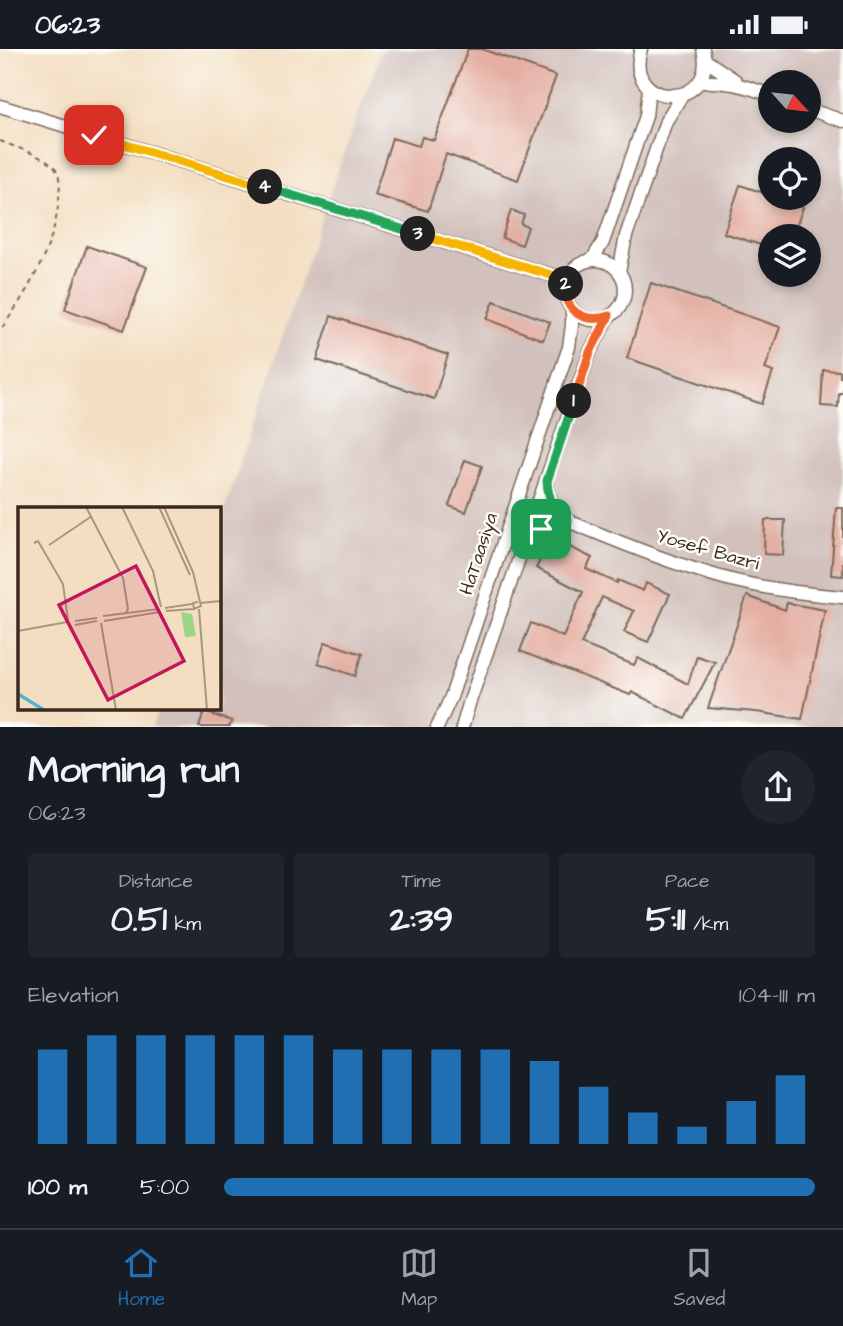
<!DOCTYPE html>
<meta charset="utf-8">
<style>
body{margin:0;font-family:"Architects Daughter",sans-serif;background:#20242c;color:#f1f3f6;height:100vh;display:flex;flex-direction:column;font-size:26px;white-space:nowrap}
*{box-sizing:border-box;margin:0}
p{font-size:23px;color:#9ea1a6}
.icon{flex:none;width:38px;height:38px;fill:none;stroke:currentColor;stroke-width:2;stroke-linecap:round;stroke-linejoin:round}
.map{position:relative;height:678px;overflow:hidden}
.details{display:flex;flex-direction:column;background:#171b24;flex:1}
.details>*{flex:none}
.needle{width:46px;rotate:117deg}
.buttons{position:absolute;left:758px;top:21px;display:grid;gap:14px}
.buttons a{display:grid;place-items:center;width:63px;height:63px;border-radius:50%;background:#171b24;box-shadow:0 4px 10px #0003;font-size:35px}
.pin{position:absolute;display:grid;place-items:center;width:60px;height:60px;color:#fff;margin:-30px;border-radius:14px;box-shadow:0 4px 10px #0006}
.km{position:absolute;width:35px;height:35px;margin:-18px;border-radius:50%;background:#222;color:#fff;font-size:19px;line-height:35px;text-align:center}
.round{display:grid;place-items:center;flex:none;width:74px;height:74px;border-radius:37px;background:#20242c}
.summary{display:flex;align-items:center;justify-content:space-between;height:119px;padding:0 28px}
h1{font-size:38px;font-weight:800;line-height:52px}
.figures{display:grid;grid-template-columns:repeat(3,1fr);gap:10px;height:119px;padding:7px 28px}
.figures div{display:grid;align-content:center;border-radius:7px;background:#20242c;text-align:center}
.figures b{font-size:35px;font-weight:800}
.figures small{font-size:19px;font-weight:400}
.figures p{font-size:19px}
.chart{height:196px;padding:14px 28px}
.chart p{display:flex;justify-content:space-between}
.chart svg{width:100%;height:126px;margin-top:7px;stroke:#1f6fb2;stroke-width:6}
ul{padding:0 28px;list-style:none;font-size:23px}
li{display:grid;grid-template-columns:112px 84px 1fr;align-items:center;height:52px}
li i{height:18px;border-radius:9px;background:#1f6fb2}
.status{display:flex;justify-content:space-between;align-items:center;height:49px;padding:0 35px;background:#171b24;direction:ltr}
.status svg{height:19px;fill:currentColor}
.menu{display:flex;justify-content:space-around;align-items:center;height:98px;border-top:2px solid #363941;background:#171b24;font-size:19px;color:#9ea1a6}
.menu a{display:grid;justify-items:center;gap:4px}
.menu .selected{color:#1f6fb2}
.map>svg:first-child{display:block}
.industrial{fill:#d1c0bc;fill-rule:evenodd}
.building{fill:#e4aea2}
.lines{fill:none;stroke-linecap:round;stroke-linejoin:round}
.minor-casing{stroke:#7b6957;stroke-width:15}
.path{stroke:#7b6957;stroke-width:2;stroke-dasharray:5 5;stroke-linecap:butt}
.minor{stroke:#fff;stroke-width:12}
.split-1-casing{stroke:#fff;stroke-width:14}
.split-2-casing{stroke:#fff;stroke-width:14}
.split-3-casing{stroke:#fff;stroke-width:14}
.split-4-casing{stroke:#fff;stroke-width:14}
.split-5-casing{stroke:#fff;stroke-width:14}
.split-1{stroke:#22a559;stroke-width:9}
.split-2{stroke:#f0652b;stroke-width:9}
.split-3{stroke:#f5b400;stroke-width:9}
.split-4{stroke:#22a559;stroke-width:9}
.split-5{stroke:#f5b400;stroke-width:9}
.labels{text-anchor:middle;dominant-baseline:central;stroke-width:5;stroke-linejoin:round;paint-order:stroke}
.street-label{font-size:19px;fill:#3b2a1e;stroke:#fdfcf7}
.inset-river{fill:none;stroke:#52b4d0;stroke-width:3.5}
.inset-road{fill:none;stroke:#a99680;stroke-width:2}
.view{fill:#c2185b;fill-opacity:0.15;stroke:#c2185b;stroke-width:3.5}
.inset-edge{fill:none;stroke:#3b2a1e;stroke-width:3.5}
</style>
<div class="status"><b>06:23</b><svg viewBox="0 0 49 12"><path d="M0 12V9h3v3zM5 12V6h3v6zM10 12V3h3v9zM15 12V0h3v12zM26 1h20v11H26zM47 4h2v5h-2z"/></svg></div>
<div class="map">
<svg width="843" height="679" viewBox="0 0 843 679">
<rect width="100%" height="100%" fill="#fdfcf7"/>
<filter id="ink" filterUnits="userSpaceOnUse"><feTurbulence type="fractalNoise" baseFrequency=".0143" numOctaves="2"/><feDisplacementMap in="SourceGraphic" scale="14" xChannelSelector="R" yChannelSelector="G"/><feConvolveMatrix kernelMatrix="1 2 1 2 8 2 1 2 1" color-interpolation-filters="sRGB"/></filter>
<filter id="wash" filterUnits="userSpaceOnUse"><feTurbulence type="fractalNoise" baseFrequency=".00686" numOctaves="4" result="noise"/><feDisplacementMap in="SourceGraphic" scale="28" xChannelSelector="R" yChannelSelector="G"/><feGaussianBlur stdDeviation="1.57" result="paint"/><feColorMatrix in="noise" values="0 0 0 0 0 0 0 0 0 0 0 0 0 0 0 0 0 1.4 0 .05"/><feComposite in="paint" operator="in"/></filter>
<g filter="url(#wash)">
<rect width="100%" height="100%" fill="#f3dec1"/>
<path class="industrial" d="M382 0H843V678L152 679 158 659H219V478L334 132ZM770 33H808V72H770ZM770 110H808V149H770ZM770 187H808V226H770Z"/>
<g id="blocks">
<path class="building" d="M468 0H482L556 27 518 131 446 105 428 162 374 146 392 89 419 97 422 88 434 91Z
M740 136 770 146V149H777L803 158 793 187H770V199L724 184Z
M511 161 524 166 521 175 528 178 522 196 502 189Z
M87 197 147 218 124 281 65 260Z
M651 234 780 278 765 320 773 323 762 355 627 309Z
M494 252 550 273 543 291 487 270Z
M331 267 448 306 434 350 317 311Z
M823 321 840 322V328L843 329V344H839L838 358 821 357Z
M465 411 482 417 466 463 449 457Z
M836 459H843V527L831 526Z
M765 471H785L783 506 764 505Z
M552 489 592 509 586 520 617 534 618 531 643 542 646 534 670 545 648 593 624 583 634 562 602 548 581 595 634 616 638 609 688 635 697 607 715 613 685 670 632 643 630 646 520 602 531 574 563 588 583 543 536 519Z
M747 547 785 561 787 554 825 561 802 670 756 663 708 659Z
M325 593 362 605 355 627 318 614Z
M204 663 232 672 229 678H199Z"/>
</g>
</g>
<g filter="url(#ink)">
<use href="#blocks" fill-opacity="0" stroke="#7b6957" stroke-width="2"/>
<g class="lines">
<g class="minor-casing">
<path id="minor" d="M641 0C622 60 719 63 703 0
M705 11 736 32
M699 33C725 31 746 37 770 46
M0 57 567 231
M808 60 843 72
M592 211 603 193 646 67 649 39
M565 241a30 30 0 1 1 60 0a30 30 0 1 1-60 0Z
M619 223 626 187 666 72 682 46
M547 434C548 451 555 462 568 472 621 494 675 516 731 531 767 540 806 545 843 548
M528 495C539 480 550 471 568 472
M437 679 451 648 569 298 572 276V260
M462 679 469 655 590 303 609 267"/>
</g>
<path class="path" d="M0 92C17 99 40 105 54 118 61 126 60 139 59 149 55 198 28 242 0 282"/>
<use href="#minor" class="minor"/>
</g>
</g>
<g class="lines" filter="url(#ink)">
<g class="split-1-casing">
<path id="split-1" d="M541 480 558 472H568C554 461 548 450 547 432L574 352"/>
</g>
<g class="split-2-casing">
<path id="split-2" d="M566 235C562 263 586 275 609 267L590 303 574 352"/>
</g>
<g class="split-3-casing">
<path id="split-3" d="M418 185 567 231 566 235"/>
</g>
<g class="split-4-casing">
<path id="split-4" d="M265 138 418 185"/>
</g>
<g class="split-5-casing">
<path id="split-5" d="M94 86 265 138"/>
</g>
<use href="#split-1" class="split-1"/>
<use href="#split-2" class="split-2"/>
<use href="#split-3" class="split-3"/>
<use href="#split-4" class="split-4"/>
<use href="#split-5" class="split-5"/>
</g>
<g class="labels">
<g class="street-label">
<text transform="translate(708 501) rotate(16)">Yosef Bazri</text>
<text transform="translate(479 505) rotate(-72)">HaTaasiya</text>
</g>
</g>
<g transform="translate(18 458)">
<rect width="203" height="203" fill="#f3dec1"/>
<path d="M163 105 174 107 178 129 167 130Z" fill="#9dd587"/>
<path class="inset-river" d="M0 187 26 203"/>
<path class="inset-road" d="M68 0 105 71 110 102 107 107M104 0 135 64 143 100M141 0 172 68M146 0 175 65 183 99 176 102 175 96 180 95M16 36 20 34 45 77 50 113M31 38 74 9M182 96 203 94M147 101 174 97M181 102 189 203M148 104 175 102M85 109 141 102M57 114 79 111M86 114 142 105M83 116 98 203M57 118 79 114M0 124 49 115"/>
<path class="view" d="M118 59 166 154 90 193 41 98Z"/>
<rect width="203" height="203" class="inset-edge"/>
</g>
</svg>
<div class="buttons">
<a><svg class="needle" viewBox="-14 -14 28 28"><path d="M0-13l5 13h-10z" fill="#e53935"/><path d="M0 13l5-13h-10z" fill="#9ea1a6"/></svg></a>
<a><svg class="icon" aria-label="locate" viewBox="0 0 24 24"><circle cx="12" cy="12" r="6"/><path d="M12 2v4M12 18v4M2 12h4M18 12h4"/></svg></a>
<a><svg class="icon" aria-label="layers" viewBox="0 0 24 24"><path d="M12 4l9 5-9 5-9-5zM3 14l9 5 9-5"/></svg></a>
</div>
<div class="pin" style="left:541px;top:480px;background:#1e9e55"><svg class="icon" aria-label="arrive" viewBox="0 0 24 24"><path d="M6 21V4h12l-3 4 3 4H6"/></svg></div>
<div class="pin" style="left:94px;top:86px;background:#d93025"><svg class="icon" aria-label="check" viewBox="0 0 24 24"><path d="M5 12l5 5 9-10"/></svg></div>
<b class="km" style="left:574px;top:352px">1</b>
<b class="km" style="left:566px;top:235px">2</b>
<b class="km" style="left:418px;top:185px">3</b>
<b class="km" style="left:265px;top:138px">4</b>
</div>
<section class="details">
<div class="summary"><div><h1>Morning run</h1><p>06:23</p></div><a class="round"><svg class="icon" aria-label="share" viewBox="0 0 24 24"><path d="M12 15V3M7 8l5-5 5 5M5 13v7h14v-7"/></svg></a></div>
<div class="figures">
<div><p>Distance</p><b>0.51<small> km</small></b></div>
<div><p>Time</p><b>2:39</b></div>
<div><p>Pace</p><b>5:11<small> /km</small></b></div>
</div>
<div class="chart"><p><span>Elevation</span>104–111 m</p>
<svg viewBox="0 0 160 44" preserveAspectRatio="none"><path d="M5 44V11M15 44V6M25 44V6M35 44V6M45 44V6M55 44V6M65 44V11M75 44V11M85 44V11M95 44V11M105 44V15M115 44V24M125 44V33M135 44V38M145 44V29M155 44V20"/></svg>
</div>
<ul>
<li><b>100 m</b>5:00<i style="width:100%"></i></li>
</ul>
</section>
<nav class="menu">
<a class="selected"><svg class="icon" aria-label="home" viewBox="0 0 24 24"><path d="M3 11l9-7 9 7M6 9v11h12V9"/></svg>Home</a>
<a><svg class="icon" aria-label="map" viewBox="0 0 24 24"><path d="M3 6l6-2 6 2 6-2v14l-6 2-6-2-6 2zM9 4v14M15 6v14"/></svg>Map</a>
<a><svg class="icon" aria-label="saved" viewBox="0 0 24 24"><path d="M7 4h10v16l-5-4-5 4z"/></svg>Saved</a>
</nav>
